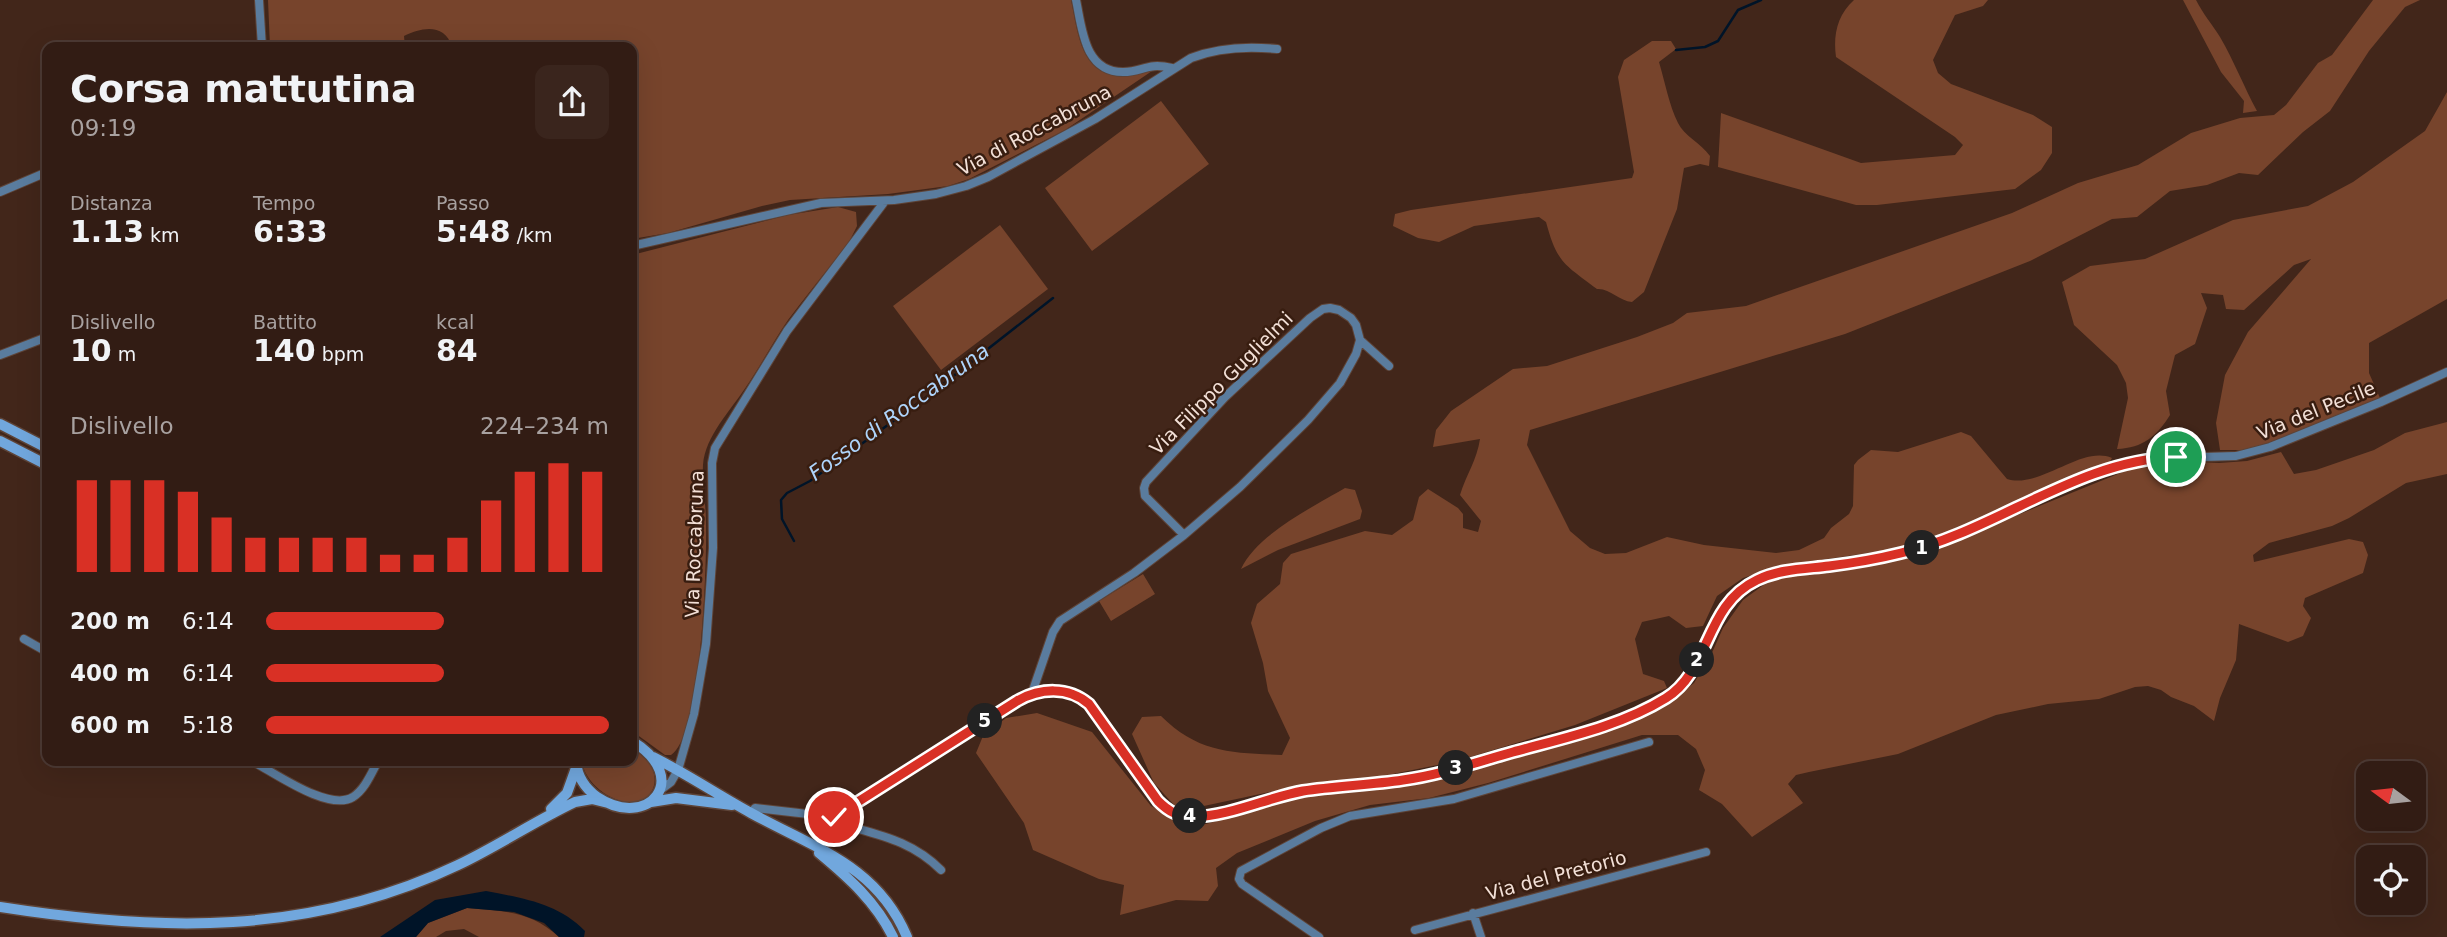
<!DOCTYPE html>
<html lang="it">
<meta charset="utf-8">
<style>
body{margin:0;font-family:"DejaVu Sans",sans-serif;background:#3a251d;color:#f1f3f6;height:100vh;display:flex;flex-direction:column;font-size:26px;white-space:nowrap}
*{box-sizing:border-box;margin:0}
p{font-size:23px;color:#a8a1a0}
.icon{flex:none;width:38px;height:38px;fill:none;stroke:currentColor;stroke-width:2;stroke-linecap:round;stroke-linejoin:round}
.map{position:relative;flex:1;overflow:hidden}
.sheet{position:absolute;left:42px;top:42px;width:595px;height:724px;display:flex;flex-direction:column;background:#321c14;border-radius:14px;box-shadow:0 7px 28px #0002,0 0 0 2px #4d3a34}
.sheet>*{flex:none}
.needle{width:46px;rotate:285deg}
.buttons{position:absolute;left:2356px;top:761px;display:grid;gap:14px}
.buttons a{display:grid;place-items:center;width:70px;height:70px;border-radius:14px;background:#321c14;box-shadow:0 7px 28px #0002,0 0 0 2px #4d3a34;font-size:35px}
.pin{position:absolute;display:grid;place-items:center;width:60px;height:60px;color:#fff;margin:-30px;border:4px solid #fff;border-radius:50%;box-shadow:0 2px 7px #0007}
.km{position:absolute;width:35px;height:35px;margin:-18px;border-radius:50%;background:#222;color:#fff;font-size:19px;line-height:35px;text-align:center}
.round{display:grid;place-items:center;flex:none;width:74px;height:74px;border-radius:14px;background:#3a251d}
.headline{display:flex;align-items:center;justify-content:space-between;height:119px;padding:0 28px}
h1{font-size:38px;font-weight:800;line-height:52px}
.stats{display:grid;grid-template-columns:repeat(3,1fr);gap:10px;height:119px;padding:7px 28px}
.stats div{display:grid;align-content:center}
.stats b{font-size:30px;font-weight:800}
.stats small{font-size:19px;font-weight:400}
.stats p{font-size:19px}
.chart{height:196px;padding:14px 28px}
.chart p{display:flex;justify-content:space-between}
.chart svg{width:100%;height:126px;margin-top:7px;stroke:#d93025;stroke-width:6}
ul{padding:0 28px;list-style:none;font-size:23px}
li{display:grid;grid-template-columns:112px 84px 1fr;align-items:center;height:52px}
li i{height:18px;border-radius:9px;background:#d93025}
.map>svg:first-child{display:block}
.green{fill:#77442c}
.water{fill:#001428}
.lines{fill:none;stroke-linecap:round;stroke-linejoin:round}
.stream{stroke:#001428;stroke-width:2.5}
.minor-casing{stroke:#5e4438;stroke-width:10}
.secondary-casing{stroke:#5e4438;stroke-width:13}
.minor{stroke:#5a7c9e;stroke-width:8}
.secondary{stroke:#71a7dd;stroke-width:10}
.route-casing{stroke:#fff;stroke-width:14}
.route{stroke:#d93025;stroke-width:9}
.labels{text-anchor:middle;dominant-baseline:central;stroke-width:5;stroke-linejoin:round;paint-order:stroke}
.street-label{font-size:19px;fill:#f3e0d7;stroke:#381d10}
.water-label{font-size:21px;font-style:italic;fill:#aed4fb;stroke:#381d10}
</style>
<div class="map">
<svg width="2447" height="937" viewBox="0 0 2447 937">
<rect width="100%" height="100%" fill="#42261a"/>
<path class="green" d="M268 0H1071C1077 26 1079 68 1112 75 1124 77 1139 72 1151 69L1152 71 1065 130 969 179 948 186 888 194 790 200 762 206 668 233 632 239V47H452C445 23 422 27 404 36L405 47H270Z
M1854 0H1988L1983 6 1955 15 1933 60 1938 73 1951 84 2033 115 2052 127V153L2041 170 2015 189 1877 205H1856L1718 167 1721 113 1861 163 1955 155 1963 145 1955 137 1836 57C1833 36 1837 15 1854 0Z
M2183 0H2196C2203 14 2212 24 2220 37 2234 61 2244 87 2257 111L2243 113 2244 101 2221 72Z
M2373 0H2420L2405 7 2369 51 2330 111 2303 132 2258 175 2239 173 2207 185 2170 191 2137 217 2112 219 2030 261 1845 334 1530 430 1527 445 1570 531 1590 548 1605 554 1626 553 1667 537 1704 545 1776 553 1799 550 1824 538 1831 528 1849 514 1853 506 1854 465 1858 460 1871 450 1898 452 1961 432 1971 436 2007 479C2041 489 2081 445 2112 458L2109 463 1922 545 1780 566 1743 578 1717 596 1703 626 1686 628 1669 616 1642 622 1635 639 1643 674 1664 681 1667 688 1575 725 1457 761 1368 779 1293 787 1199 807 1175 806 1154 783 1132 734 1142 717 1161 716C1198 753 1232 753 1282 755L1290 738 1268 691 1263 663 1251 623 1257 604 1280 584 1283 563 1291 554 1365 531 1392 535 1413 520 1419 497 1428 489 1458 508 1463 514V528L1478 532 1481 521 1460 495C1466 475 1477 460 1480 439L1433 447 1436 430 1451 411 1513 369 1547 366 1637 337 1673 323 1687 313 1746 306 2012 213 2078 183 2138 165 2191 133 2240 118 2274 115 2286 105 2318 63 2332 55Z
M1652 41H1671L1676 49 1659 62C1665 82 1669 105 1678 123 1684 136 1701 143 1710 156L1709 166 1700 164 1684 168 1677 209 1644 292 1632 302C1619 301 1610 288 1597 289 1564 264 1557 263 1546 222L1539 217 1474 226 1439 242 1418 238 1393 226 1395 214 1411 210 1632 178 1634 172 1618 77 1624 60Z
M2447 92V299L2369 343V373L2380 398 2258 450H2220L2216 423 2225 375 2248 332 2311 259 2294 265 2244 310 2226 309 2223 295 2201 293 2207 308 2195 344 2175 355 2166 391 2170 415C2157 436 2143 448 2117 449L2128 398 2126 383 2117 365 2074 325 2062 282 2090 266 2145 259 2233 220 2308 206 2353 182 2425 131Z
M1161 101 1209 164 1092 251 1045 188Z
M838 207 856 212 857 226 850 240C830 267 808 293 788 320 773 342 761 365 746 387 731 410 705 436 703 465 702 484 706 504 706 523 707 561 702 737 671 755H665L632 731V255L788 215Z
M1000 225 1048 289 941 370 893 306Z
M2447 422V474L2406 483 2349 518 2332 526 2269 543 2253 555 2254 562 2349 539 2363 542 2368 555 2363 573 2305 598 2303 606 2311 618 2303 636 2288 642 2239 624 2236 660 2220 698 2214 721 2194 706 2171 697 2161 690 2148 686 2135 687 2099 699 2048 704 1996 715 1898 754 1809 772 1796 775 1788 784 1803 803 1752 837 1722 804 1699 790 1705 770 1696 749 1678 735H1642L1488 783 1429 798 1370 805 1315 821 1237 853 1216 868 1218 886 1208 901 1176 900 1120 915 1124 885 1099 879 1033 850 1024 823 976 753 983 736 1006 718 1037 713 1092 732 1151 806 1183 822 1206 824 1309 795 1366 787 1411 786 1622 724 1669 703 1694 683 1711 655 1723 628 1743 600 1773 578 1854 569 1917 556 2140 465 2179 461 2219 463 2247 461 2281 452 2294 474 2316 470 2374 450 2405 433Z
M1345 488 1355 490 1362 511 1360 519 1278 550 1241 569C1257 534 1313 507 1345 488Z
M1143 574 1155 594 1111 621 1099 601Z
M632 749C638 753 645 757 649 763 660 778 655 799 635 802 613 805 584 783 582 761H632Z
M467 908C504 911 531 911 559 937H479L464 929 446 931 436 937H416L428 923Z"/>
<path class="water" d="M486 891C522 898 558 903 585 931L584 937H559L544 923 514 912 467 908 428 923 416 937H380L435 900Z"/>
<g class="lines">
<path class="stream" d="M1676 50 1705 47 1718 41 1738 10 1761 0
M794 541 782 519 781 500 787 493 810 481 924 399 1053 298"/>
<g class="minor-casing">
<path id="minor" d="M259 0 262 47
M1076 0C1082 28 1084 72 1123 72 1144 72 1146 62 1172 68
M0 192 47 172
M632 246 821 203 894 200 936 194 966 186 988 177 1095 119 1191 58C1219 47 1247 46 1277 49
M1360 340 1389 366
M0 355 47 337
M24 639 47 652
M1032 693 1053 632 1060 621 1134 573 1184 535 1240 487 1308 420 1340 383 1356 354 1360 340 1356 325 1351 318 1339 310 1330 308 1323 309 1310 318 1225 397 1146 482 1144 488 1145 496 1184 535
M252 761C275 773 329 812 353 797 365 789 371 774 378 761
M659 791 671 782 678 770 694 714 706 644 713 548 712 463 715 448 787 331 885 201
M751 813 755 808 834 817 1017 700C1041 688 1068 686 1089 704L1158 801 1171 812 1182 816 1213 814 1299 792 1431 775 1594 729 1652 706 1675 692 1691 672 1713 625 1728 601 1744 587 1763 577 1790 570 1853 562 1918 549 1994 519 2082 479 2116 467 2170 458 2236 456 2270 447 2381 402 2447 372
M826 819C869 834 907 836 941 870
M1473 913 1481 937
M1415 930 1706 852
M1319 937 1242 884 1239 879 1241 871 1321 828 1350 816 1454 799 1649 742"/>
</g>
<g class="secondary-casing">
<path id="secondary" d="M0 424 47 448
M0 441 47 465
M653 757C687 774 718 795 751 813 814 848 877 865 907 937
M576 761C577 777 585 788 597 797 648 831 693 778 632 741
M651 802 676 798 732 805
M551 809 567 793 576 768
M819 853C849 878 876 902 893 937
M0 907C159 932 309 936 458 865 498 846 535 821 575 802L592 799 608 803"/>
</g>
<use href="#minor" class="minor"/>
<use href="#secondary" class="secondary"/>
</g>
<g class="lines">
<g class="route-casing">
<path id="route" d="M834 817 1017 701C1040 688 1068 686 1089 704L1158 801C1168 811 1178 817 1193 817 1230 816 1266 798 1303 791 1336 786 1370 785 1403 780 1440 775 1477 762 1513 752 1564 738 1621 726 1666 698 1711 670 1704 605 1757 580 1780 569 1804 569 1829 566 1853 563 1877 559 1901 553 1996 531 2077 460 2176 457"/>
</g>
<use href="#route" class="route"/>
</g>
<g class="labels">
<g class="street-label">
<text transform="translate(1034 130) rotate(-28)">Via di Roccabruna</text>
<text transform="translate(1221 383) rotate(-45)">Via Filippo Guglielmi</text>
<text transform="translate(2316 410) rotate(-22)">Via del Pecile</text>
<text transform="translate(694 544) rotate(-88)">Via Roccabruna</text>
<text transform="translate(1556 875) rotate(-15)">Via del Pretorio</text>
</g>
<g class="water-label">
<text transform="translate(899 412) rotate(-36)">Fosso di Roccabruna</text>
</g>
</g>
</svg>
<div class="buttons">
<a><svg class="needle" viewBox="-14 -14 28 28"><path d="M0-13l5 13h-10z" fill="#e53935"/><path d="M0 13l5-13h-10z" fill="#a8a1a0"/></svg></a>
<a><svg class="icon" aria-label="locate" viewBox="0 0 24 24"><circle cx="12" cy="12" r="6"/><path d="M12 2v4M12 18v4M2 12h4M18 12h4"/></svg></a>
</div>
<div class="pin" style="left:2176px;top:457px;background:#1e9e55"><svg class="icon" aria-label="arrive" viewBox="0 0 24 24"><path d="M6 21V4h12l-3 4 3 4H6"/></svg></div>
<div class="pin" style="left:834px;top:817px;background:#d93025"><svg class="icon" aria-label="check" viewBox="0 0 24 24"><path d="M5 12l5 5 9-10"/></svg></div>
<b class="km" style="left:1922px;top:548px">1</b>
<b class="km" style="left:1697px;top:660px">2</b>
<b class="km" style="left:1456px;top:768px">3</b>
<b class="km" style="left:1190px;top:816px">4</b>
<b class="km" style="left:985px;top:721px">5</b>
<section class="sheet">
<div class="headline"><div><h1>Corsa mattutina</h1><p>09:19</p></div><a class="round"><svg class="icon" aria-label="share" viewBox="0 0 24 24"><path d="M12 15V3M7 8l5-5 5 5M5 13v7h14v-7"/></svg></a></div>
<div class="stats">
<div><p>Distanza</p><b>1.13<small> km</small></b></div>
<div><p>Tempo</p><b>6:33</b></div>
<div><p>Passo</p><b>5:48<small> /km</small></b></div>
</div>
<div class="stats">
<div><p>Dislivello</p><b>10<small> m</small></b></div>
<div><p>Battito</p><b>140<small> bpm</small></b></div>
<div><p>kcal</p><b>84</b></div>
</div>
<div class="chart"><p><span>Dislivello</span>224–234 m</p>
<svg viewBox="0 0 160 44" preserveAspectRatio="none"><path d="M5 44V12M15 44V12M25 44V12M35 44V16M45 44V25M55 44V32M65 44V32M75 44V32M85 44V32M95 44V38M105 44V38M115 44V32M125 44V19M135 44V9M145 44V6M155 44V9"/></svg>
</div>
<ul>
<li><b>200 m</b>6:14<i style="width:52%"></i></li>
<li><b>400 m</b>6:14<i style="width:52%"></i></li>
<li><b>600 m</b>5:18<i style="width:100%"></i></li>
</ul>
</section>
</div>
